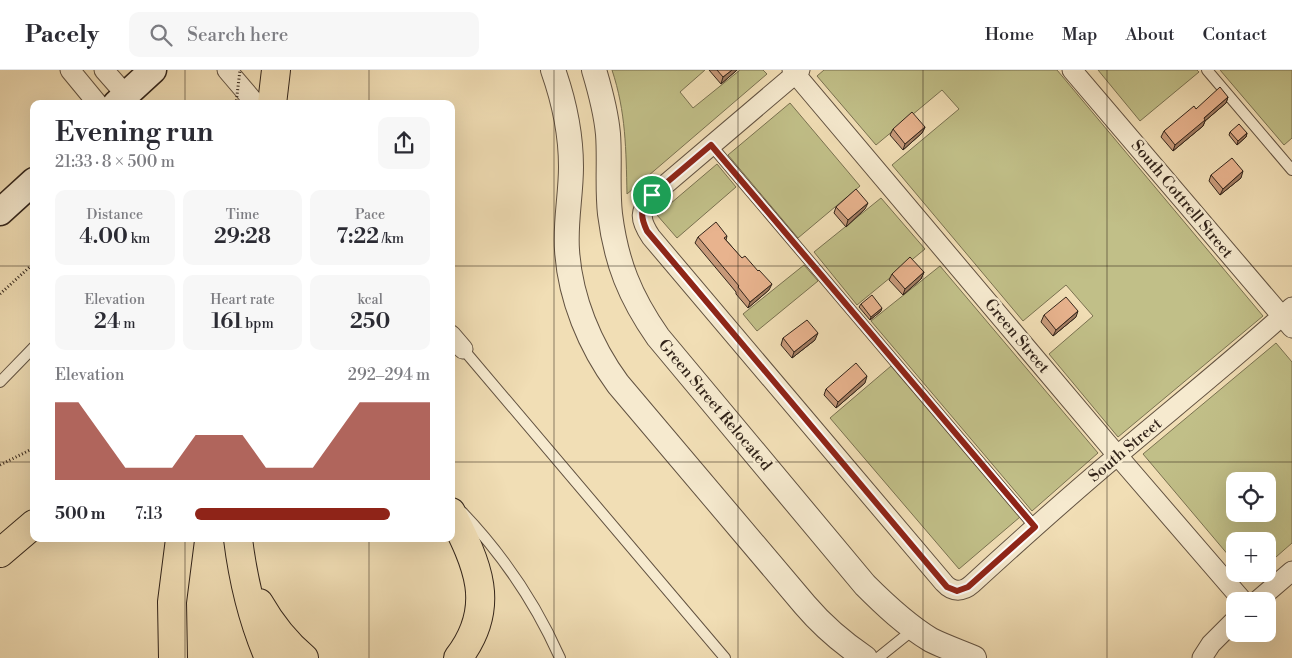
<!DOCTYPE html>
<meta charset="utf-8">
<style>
body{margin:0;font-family:"Libre Bodoni",serif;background:#f7f7f7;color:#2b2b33;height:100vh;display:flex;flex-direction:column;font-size:19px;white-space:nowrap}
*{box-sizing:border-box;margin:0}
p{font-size:16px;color:#7c7c81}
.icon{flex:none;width:28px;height:28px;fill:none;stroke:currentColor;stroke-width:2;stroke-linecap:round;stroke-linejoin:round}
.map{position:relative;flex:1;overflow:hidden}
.sheet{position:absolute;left:30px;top:30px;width:425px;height:442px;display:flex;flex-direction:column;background:#fff;border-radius:10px;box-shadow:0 5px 20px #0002}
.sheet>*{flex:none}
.buttons{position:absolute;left:1226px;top:402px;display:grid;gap:10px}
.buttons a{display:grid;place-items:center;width:50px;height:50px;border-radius:10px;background:#fff;box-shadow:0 5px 20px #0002;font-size:25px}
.pin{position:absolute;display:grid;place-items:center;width:42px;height:42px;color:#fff;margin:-21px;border:2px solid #fff;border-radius:50%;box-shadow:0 1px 5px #0007}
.round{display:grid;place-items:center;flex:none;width:52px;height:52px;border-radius:10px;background:#f7f7f7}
.overview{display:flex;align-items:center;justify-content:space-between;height:85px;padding:0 25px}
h1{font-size:28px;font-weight:600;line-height:38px}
.metrics{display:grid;grid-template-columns:repeat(3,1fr);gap:8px;height:85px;padding:5px 25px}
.metrics div{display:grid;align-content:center;border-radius:10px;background:#f7f7f7;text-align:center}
.metrics b{font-size:21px;font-weight:600}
.metrics small{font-size:14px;font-weight:400}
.metrics p{font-size:14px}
.chart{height:140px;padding:10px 25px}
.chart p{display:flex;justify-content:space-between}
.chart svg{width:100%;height:90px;margin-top:5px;fill:#8f2418;opacity:.7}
ul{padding:0 25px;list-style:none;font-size:16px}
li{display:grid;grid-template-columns:80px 60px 1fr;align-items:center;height:38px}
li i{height:12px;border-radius:6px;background:#8f2418}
header{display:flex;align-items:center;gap:30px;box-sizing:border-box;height:70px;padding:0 25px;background:#fff;border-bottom:1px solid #e1e1e2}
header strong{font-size:24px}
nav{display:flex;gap:28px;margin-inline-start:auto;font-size:18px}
.search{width:350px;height:45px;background:#f7f7f7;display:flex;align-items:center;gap:12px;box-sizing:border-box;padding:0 18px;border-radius:10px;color:#7c7c81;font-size:19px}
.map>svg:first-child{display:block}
.green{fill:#c1bf88;stroke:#7a7251;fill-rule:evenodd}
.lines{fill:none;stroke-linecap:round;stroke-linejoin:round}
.service-casing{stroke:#625241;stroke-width:12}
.minor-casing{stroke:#625241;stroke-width:21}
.tertiary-casing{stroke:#625241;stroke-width:26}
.secondary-casing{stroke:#32241a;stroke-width:29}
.motorway-casing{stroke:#32241a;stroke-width:30}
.path{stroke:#32241a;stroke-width:3;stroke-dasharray:1 2.5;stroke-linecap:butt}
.service{stroke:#f6eacf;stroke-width:10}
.minor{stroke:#f6eacf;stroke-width:19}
.tertiary{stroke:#f6eacf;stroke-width:24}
.secondary{stroke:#f6eacf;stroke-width:26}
.motorway{stroke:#f1deb5;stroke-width:28}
.path-bridge{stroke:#32241a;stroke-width:3;stroke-dasharray:1 2.5;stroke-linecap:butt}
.wall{fill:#c89a7a;stroke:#32241a}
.shaded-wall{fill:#a27d63;stroke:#32241a}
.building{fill:#e8b38e;stroke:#32241a}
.route-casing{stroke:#fff;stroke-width:10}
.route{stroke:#8f2418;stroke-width:6}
.grid{fill:none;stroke:#32241a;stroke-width:1;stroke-opacity:0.55}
.labels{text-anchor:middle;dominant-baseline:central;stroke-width:5;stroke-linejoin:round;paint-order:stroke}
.street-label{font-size:16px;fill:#32241a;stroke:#f6eacf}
</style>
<header>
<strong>Pacely</strong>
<div class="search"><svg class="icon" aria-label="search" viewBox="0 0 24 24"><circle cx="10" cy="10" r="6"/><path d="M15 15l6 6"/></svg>Search here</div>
<nav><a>Home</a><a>Map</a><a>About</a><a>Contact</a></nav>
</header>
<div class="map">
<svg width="1292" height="588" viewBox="0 0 1292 588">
<rect width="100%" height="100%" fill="#f1deb5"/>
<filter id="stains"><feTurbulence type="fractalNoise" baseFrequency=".004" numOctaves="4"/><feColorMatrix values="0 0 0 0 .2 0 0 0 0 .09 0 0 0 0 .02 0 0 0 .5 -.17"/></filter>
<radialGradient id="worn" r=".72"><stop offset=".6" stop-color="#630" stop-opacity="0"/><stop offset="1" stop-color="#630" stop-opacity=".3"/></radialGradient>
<path class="green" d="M612 0H705L680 22 693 38 740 0H763L767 4 627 124C626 80 626 42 612 0Z
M824 0H1057L1263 246 1118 367 1049 284 1093 246 1066 215 1023 251 892 95 959 39 942 20 876 75 817 6Z
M1098 0H1197L1199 2 1140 51Z
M1220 0H1292V68L1284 75Z
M790 33 860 116 798 168 728 85Z
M717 94 736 117 677 168 657 145Z
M881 128 925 179 857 235 814 182Z
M804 195 818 211 757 261 743 244Z
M940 196 1098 383 1032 441 871 251Z
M1276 273 1292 292V473L1268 494V471H1235V493L1143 384ZM1235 411H1268V444H1235Z
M891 296 1020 447 959 499 830 348Z"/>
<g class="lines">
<g class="service-casing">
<path id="service" d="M1207 0 1292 100
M711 75 1035 457
M463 279 725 588
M0 312 34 277
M462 442C503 485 536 534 560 588
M878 588 914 559"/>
</g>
<g class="minor-casing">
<path id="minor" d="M70 0 98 34
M104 0 126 25
M227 0 256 34
M792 0 1117 385 1243 531
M800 0 653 125C639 141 639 149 651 167L944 513C953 523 963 522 972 514 1020 470 1068 427 1118 385 1176 336 1236 288 1292 237
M1072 0 1292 258
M451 265 463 279
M1257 531 1292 501
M1202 588 1211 574 1235 550"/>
</g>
<g class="tertiary-casing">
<path id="tertiary" d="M553 0C564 31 571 63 571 97 571 125 565 152 567 180 570 228 590 276 618 314L805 535C822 555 843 573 865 588
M594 0C600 20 606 42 608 64 610 90 607 117 610 144 616 192 630 227 658 267L865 515C885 535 906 555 931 570 945 577 960 582 974 588"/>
</g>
<g class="secondary-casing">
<path id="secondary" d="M116 34 153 0
M0 142 34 111"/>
</g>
<g class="motorway-casing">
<path id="motorway" d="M272 34 276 0
M451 442C477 494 498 536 458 588
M238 469C243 509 253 551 269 588
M0 483 34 454
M259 533C271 554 286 573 304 588
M173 588 172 532 180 469"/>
</g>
<path class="path" d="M0 224 34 193
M0 395 34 378"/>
<use href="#service" class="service"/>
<use href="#minor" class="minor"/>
<use href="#tertiary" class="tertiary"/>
<use href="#secondary" class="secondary"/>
<use href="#motorway" class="motorway"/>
<path class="path-bridge" d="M236 34 240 0"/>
</g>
<path class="wall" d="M709 0H737L721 14Z
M1228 27 1226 33 1205 51 1203 56 1173 81 1161 67 1164 61 1196 39Z
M925 57 922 63 903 80 890 65 893 59Z
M1230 62 1247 63 1246 67 1237 75 1229 65Z
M1211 105 1241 108 1220 125 1209 111Z
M836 137 865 139 846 157 834 143Z
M727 166 726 170 769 220 748 238 736 224V222L695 173 698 167Z
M924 202 921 209 903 225 889 210 892 204Z
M861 234 881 241 870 250 859 237Z
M1044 245 1076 247 1053 266 1041 252Z
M783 268 815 270 792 288 781 275Z
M865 313 836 338 824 325 826 319Z"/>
<path class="shaded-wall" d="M732 0H737L721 14 723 7Z
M1228 27 1226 33 1205 51 1203 56 1173 81 1175 75 1204 48Z
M925 57 922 63 903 80 905 74Z
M1247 63 1246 67 1237 75 1238 71Z
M1243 101 1241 108 1220 125 1223 119Z
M868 133 865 139 846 157 848 150Z
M924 202 921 209 903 225 905 219Z
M772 214 769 220 748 238 750 232Z
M882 238 881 241 870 250 871 247Z
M1078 241 1076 247 1053 266 1056 260Z
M818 263 815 270 792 288 794 282Z
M867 306 865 313 836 338 838 332Z"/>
<path class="building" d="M717 0H732L723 7Z
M1220 17 1228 27 1204 48 1205 50 1175 75 1164 61 1194 36 1196 39Z
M912 42 925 57 905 74 893 59Z
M1239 54 1247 63 1238 71 1230 62Z
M1232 88 1243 101 1223 119 1211 105Z
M856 119 868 133 848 150 836 137Z
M716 152 727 166 724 168 742 188 745 186 758 201 759 200 772 214 750 232 738 217 739 216 698 167Z
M910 187 924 202 905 219 892 204Z
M872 225 882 238 871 247 861 234Z
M1066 227 1078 241 1056 260 1044 245Z
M807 250 818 263 794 282 783 268Z
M856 293 867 306 838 332 826 319Z"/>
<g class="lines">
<g class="route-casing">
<path id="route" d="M711 75 1035 457 968 517 957 521 947 517 647 161C639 144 641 139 652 125Z"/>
</g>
<use href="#route" class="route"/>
</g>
<path class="grid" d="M185 0V34M369 0V34M554 0V588M738 0V588M923 0V588M1107 0V588M0 196H34M451 196H1292M0 392H34M451 392H1292M185 469V588M369 469V588"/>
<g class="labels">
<g class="street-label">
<text transform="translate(1182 129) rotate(50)">South Cottrell Street</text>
<text transform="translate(1017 266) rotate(50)">Green Street</text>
<text transform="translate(715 335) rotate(50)">Green Street Relocated</text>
<text transform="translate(1125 380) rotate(-40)">South Street</text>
</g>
</g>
<rect width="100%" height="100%" filter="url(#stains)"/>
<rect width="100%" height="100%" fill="url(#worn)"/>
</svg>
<div class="buttons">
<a><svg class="icon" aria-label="locate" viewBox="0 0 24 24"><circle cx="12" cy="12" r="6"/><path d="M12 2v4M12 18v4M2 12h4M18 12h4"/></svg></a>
<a>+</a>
<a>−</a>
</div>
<div class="pin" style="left:652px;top:125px;background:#1e9e55"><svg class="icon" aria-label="arrive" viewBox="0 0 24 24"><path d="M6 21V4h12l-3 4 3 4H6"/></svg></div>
<section class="sheet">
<div class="overview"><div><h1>Evening run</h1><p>21:33 · 8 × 500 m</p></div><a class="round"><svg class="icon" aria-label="share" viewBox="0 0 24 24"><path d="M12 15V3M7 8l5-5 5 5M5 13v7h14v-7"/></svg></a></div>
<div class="metrics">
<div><p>Distance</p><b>4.00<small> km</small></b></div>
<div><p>Time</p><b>29:28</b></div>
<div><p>Pace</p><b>7:22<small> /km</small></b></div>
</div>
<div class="metrics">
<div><p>Elevation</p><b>24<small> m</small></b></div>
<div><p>Heart rate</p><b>161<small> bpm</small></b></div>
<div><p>kcal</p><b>250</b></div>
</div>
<div class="chart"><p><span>Elevation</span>292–294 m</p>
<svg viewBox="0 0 160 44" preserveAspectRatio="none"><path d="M0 44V6L10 6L20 22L30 38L40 38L50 38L60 22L70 22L80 22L90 38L100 38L110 38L120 22L130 6L140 6L150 6L160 6V44z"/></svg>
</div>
<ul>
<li><b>500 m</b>7:13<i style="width:83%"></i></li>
</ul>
</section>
</div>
